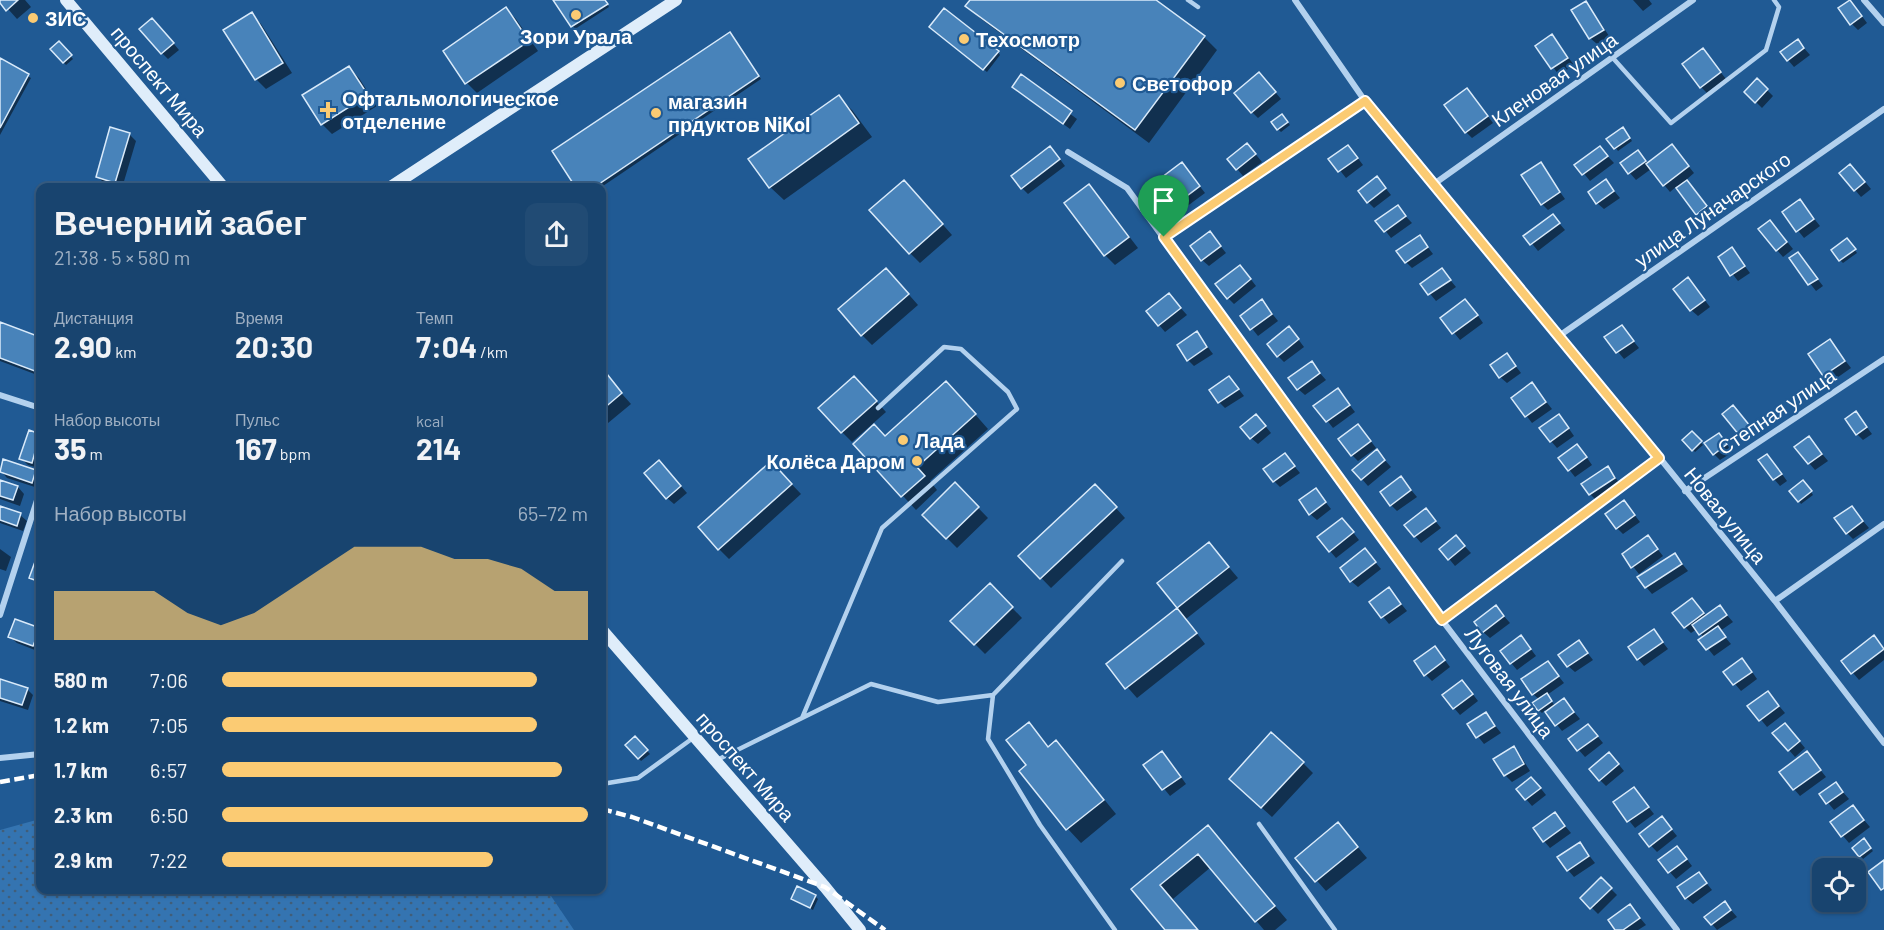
<!DOCTYPE html>
<html lang="ru">
<meta charset="utf-8">
<style>
body{margin:0;font-family:Barlow,sans-serif;background:#214b74;color:#f1f3f6;height:100vh;display:flex;flex-direction:column;font-size:22px;white-space:nowrap}
*{box-sizing:border-box;margin:0}
p{font-size:20px;color:#9fb0c3}
.icon{flex:none;width:33px;height:33px;fill:none;stroke:currentColor;stroke-width:2;stroke-linecap:round;stroke-linejoin:round}
.map{position:relative;flex:1;overflow:hidden}
.panel{position:absolute;left:36px;top:183px;width:570px;height:711px;display:flex;flex-direction:column;background:#18446f;border-radius:12px;box-shadow:0 2px 4px #0004,0 0 0 2px #365c82}
.panel>*{flex:none}
.tools{position:absolute;left:1812px;top:858px;display:grid;gap:12px}
.tools a{display:grid;place-items:center;width:54px;height:54px;border-radius:12px;background:#18446f;box-shadow:0 2px 4px #0004,0 0 0 2px #365c82;font-size:30px}
.pin{position:absolute;display:grid;place-items:center;width:51px;height:51px;color:#fff;margin:-62px -26px;border-radius:50% 50% 50% 0;rotate:-45deg;box-shadow:0 0 6px #0007}
.pin .icon{rotate:45deg}
.round{display:grid;place-items:center;flex:none;width:63px;height:63px;border-radius:12px;background:#214b74}
.head{display:flex;align-items:center;justify-content:space-between;height:102px;padding:0 18px}
h1{font-size:33px;font-weight:700;line-height:45px}
.figures{display:grid;grid-template-columns:repeat(3,1fr);gap:9px;height:102px;padding:6px 18px}
.figures div{display:grid;align-content:center}
.figures b{font-size:30px;font-weight:700}
.figures small{font-size:16px;font-weight:400}
.figures p{font-size:16px}
.chart{height:168px;padding:12px 18px}
.chart p{display:flex;justify-content:space-between}
.chart svg{width:100%;height:108px;margin-top:6px;fill:#fbcb73;opacity:.7}
ul{padding:0 18px;list-style:none;font-size:20px}
li{display:grid;grid-template-columns:96px 72px 1fr;align-items:center;height:45px}
li i{height:15px;border-radius:8px;background:#fbcb73}
.map>svg:first-child{display:block}
.park{fill:url(#park-dots)}
.shadow{fill:#0007}
.building{fill:#4883ba;stroke:#d9eafa;stroke-width:1.5}
.lines{fill:none;stroke-linecap:round;stroke-linejoin:round}
.lane{stroke:#b3d1ee;stroke-width:4.5}
.street{stroke:#b3d1ee;stroke-width:6}
.secondary{stroke:#dfedfa;stroke-width:12}
.rail{stroke:#fff;stroke-width:4.5;stroke-dasharray:10 4.5;stroke-linecap:butt}
.route-casing{stroke:#fff;stroke-width:12}
.route{stroke:#fbcb73;stroke-width:8}
.poi-dot{fill:#fbcb73;stroke:#205a94;stroke-width:2}
.labels{text-anchor:middle;dominant-baseline:central;stroke-width:4.5;stroke-linejoin:round;paint-order:stroke}
.poi-label{font-size:20px;font-weight:bold;fill:#fff;stroke:#205a94;text-anchor:start}
.street-label{font-size:20px;fill:#fff;stroke:#205a94}
</style>
<div class="map">
<svg width="1884" height="930" viewBox="0 0 1884 930">
<defs>
<pattern id="park-dots" width="8" height="8" patternUnits="userSpaceOnUse" patternTransform="scale(1.5)"><rect width="8" height="8" fill="#3474b1"/><path d="M2 2h.1M6 6h.1" fill="none" stroke="#415e79" stroke-width="1.8" stroke-linecap="round"/></pattern>
</defs>
<rect width="100%" height="100%" fill="#205a94"/>
<path class="park" d="M40 819V890H547L574 930H0V830Z"/>
<path class="shadow" d="M0 0H25L31 7 17 19Z
M555 0H605L609 7 575 29Z
M972 0H1153L1204 37 1217 50 1149 143 981 19 967 6Z
M1633 0H1649L1652 4 1643 11Z
M1586 3 1592 10 1609 36 1597 44 1590 38Z
M1856 8 1867 23 1858 30 1852 24Z
M506 9 516 19 538 51 477 93 467 83Z
M251 14 261 24 292 73 266 89 256 79Z
M159 26 179 50 168 59 162 53Z
M934 29 998 52 1000 55 987 72Z
M1552 36 1574 65 1559 75 1537 46Z
M732 37 761 79 600 188H578Z
M1798 41 1810 55 1794 67 1788 60Z
M59 43 73 59 66 65 52 49Z
M1703 50 1726 79 1707 93 1701 87Z
M0 60 31 78 0 135Z
M349 68 359 78 377 106 332 134 322 124Z
M1021 77 1077 119 1070 129 1014 87Z
M1757 80 1773 96 1762 108 1746 92Z
M1266 81 1281 99 1258 118 1252 112Z
M1473 96 1493 123 1472 138 1466 132Z
M838 97 852 110 872 137 784 200 770 187Z
M1284 118 1290 125 1281 132 1278 129Z
M1626 132 1632 141 1618 151 1609 139Z
M129 134 136 141 122 188 104 183 97 176Z
M1600 148 1614 163 1590 181 1577 165Z
M1253 151 1262 162 1243 176 1229 159Z
M1638 152 1649 164 1678 153 1694 173 1686 180 1712 213 1703 220 1677 186 1670 192 1651 169 1636 180 1622 164Z
M1354 153 1363 165 1346 178 1331 159Z
M1056 154 1065 166 1028 194 1022 188Z
M1540 164 1565 199 1548 210 1542 204Z
M1188 171 1205 193 1182 210 1176 204Z
M1857 172 1871 189 1861 197 1841 173Z
M1606 181 1620 198 1604 209 1597 203Z
M1383 185 1391 195 1374 208 1368 202Z
M1088 186 1098 196 1138 248 1115 265 1105 255Z
M914 192 952 235 920 263 910 253Z
M1800 201 1820 226 1804 238 1784 213Z
M1397 207 1412 223 1391 238 1378 221Z
M1553 216 1565 230 1538 251 1526 236Z
M1777 229 1793 249 1783 257 1777 250Z
M1210 233 1226 253 1209 266 1202 260Z
M1420 237 1433 254 1412 268 1406 262Z
M1850 243 1857 253 1843 263 1840 260Z
M1732 249 1750 273 1738 281 1720 258Z
M1798 254 1823 286 1816 291 1791 259Z
M1442 270 1456 287 1436 301 1422 284Z
M1246 273 1256 286 1234 304 1228 298Z
M896 280 918 305 872 345 862 335Z
M1694 286 1710 307 1698 316 1691 310Z
M1169 295 1187 315 1165 332 1148 312Z
M1262 301 1278 321 1258 336 1242 316Z
M1472 307 1483 323 1460 340 1442 318Z
M0 324 40 338V376L0 361Z
M1622 327 1639 348 1624 359 1606 337Z
M1197 333 1213 354 1194 366 1188 360Z
M1295 335 1304 347 1284 362 1278 356Z
M1830 341 1851 368 1831 382 1810 355Z
M1507 355 1521 373 1507 383 1500 377Z
M1311 363 1326 380 1305 395 1298 389Z
M606 376 631 404 602 428V380Z
M1229 377 1244 396 1225 408 1219 402Z
M1532 384 1552 409 1532 423 1513 398Z
M864 388 886 412 852 442 842 432Z
M1338 390 1355 412 1333 428 1316 406Z
M959 396 988 429 930 481 937 490 916 510 855 444 885 437Z
M1856 413 1872 434 1863 440 1857 434Z
M1739 414 1755 433 1747 440 1740 434Z
M1262 422 1271 433 1258 444 1251 438Z
M1565 423 1574 436 1557 448 1551 441Z
M30 432 40 435 39 468 28 465 21 458Z
M1364 432 1376 448 1358 461 1352 455Z
M1692 433 1703 445 1695 452 1684 440Z
M1719 435 1733 452 1720 460 1714 454Z
M1809 438 1828 461 1815 470 1809 463Z
M1583 452 1592 465 1575 477 1560 458Z
M1383 458 1391 467 1368 486 1354 470Z
M1291 462 1300 473 1280 487 1274 481Z
M1774 463 1787 481 1780 486 1774 479Z
M665 468 687 493 674 504 667 498Z
M1608 468 1621 485 1596 500 1590 494Z
M1 471H35L40 476 38 488 7 478Z
M781 473 801 494 729 559 719 549Z
M1401 478 1417 497 1397 511 1391 505Z
M0 481 18 487 24 494 20 506 0 499Z
M955 484 988 518 957 548 924 515Z
M1806 484 1813 495 1801 504 1799 501Z
M1316 490 1331 509 1317 520 1310 514Z
M1105 496 1125 518 1051 588 1020 556Z
M0 507 20 515 27 521 23 531 0 523Z
M1852 508 1869 528 1853 539 1847 533Z
M1630 509 1640 522 1623 534 1617 528Z
M1432 517 1441 528 1421 543 1415 536Z
M1348 526 1359 540 1336 558 1319 538Z
M1456 537 1471 553 1455 566 1441 549Z
M1648 537 1663 556 1639 574 1624 555Z
M1209 544 1238 578 1186 619 1205 644 1137 698 1108 665 1179 608 1159 583Z
M0 549 11 557 6 571 0 569Z
M1675 555 1688 571 1652 594 1646 587Z
M1371 557 1381 569 1358 587 1351 581Z
M37 561 40 562V585L31 578Z
M990 585 1022 618 985 654 952 621Z
M1389 589 1407 611 1389 624 1371 602Z
M1699 606 1706 616 1720 607 1733 622 1720 631 1731 644 1714 656 1701 640 1704 638 1697 629 1691 633 1685 627Z
M1496 607 1510 623 1490 638 1483 632Z
M39 630 40 631V652L17 643 10 637Z
M1654 631 1668 649 1644 666 1638 659Z
M1874 637 1884 648V660L1859 680 1843 661Z
M1579 642 1593 660 1575 672 1568 666Z
M1527 644 1536 656 1517 670 1502 652Z
M1441 655 1450 667 1432 681 1426 675Z
M1548 663 1564 683 1547 695 1555 706 1564 700 1580 719 1562 731 1545 710 1542 713 1539 710 1540 700 1533 694Z
M1748 666 1757 679 1741 691 1725 672Z
M0 680 27 689 33 695 28 710 0 701Z
M1468 688 1478 701 1460 715 1454 708Z
M1768 693 1785 713 1767 727 1750 706Z
M1486 714 1501 733 1484 744 1469 725Z
M1028 724 1049 747 1056 742 1069 756 1116 814 1081 843 1068 829 1021 771 1029 765Z
M1791 731 1805 748 1795 757 1775 734Z
M1594 732 1603 743 1585 757 1570 740Z
M635 738 650 754 641 761 627 745Z
M1514 748 1520 755 1530 771 1512 782 1505 775Z
M1807 753 1826 777 1800 796 1794 789Z
M1168 759 1186 784 1170 796 1145 765Z
M1616 761 1624 771 1606 786 1600 780Z
M1303 763 1313 773 1272 817 1241 789Z
M1836 784 1849 799 1834 810 1821 794Z
M1538 785 1546 795 1532 806 1518 790Z
M1634 789 1654 814 1635 828 1615 803Z
M1853 807 1870 827 1849 843 1832 823Z
M1555 814 1571 833 1550 848 1544 841Z
M1338 824 1367 858 1326 891 1297 858Z
M1668 825 1677 836 1657 852 1641 835Z
M1208 827 1287 920 1275 930H1264L1211 867 1173 899 1198 930H1167L1133 889Z
M1866 843 1873 851 1863 859 1854 848Z
M1580 844 1595 863 1574 877 1568 870Z
M1683 854 1692 866 1676 879 1660 861Z
M1699 874 1712 890 1693 904 1686 898Z
M1601 879 1617 895 1598 914 1582 898Z
M815 896 818 899 813 910 793 899Z
M1725 903 1737 917 1717 930 1712 924Z
M1630 906 1646 925 1638 930H1617Z"/>
<path class="building" d="M0 0H18L6 11 0 3Z
M553 0H605L608 4 571 27Z
M970 0H1156L1205 36 1135 130 965 6Z
M1850 0 1862 16 1850 25 1838 8Z
M1586 1 1604 30 1589 39 1571 10Z
M506 7 529 41 465 84 443 51Z
M944 8 999 51 983 70 929 27Z
M252 12 283 63 255 80 223 30Z
M152 18 174 43 161 54 139 29Z
M730 32 759 76 593 188H576L552 151Z
M1552 34 1568 58 1551 69 1535 46Z
M1798 39 1804 48 1787 61 1780 52Z
M59 41 72 55 63 63 50 49Z
M1703 48 1721 72 1700 88 1682 64Z
M0 58 29 74 0 128Z
M349 66 368 95 321 125 302 95Z
M1259 72 1276 92 1251 113 1234 93Z
M1021 74 1072 111 1063 124 1012 87Z
M1757 78 1768 89 1755 103 1744 92Z
M1467 88 1488 116 1465 133 1444 105Z
M839 95 859 123 769 188 748 159Z
M1282 114 1288 122 1277 130 1271 122Z
M110 127 130 133 115 183 96 177Z
M1623 127 1630 138 1614 149 1606 139Z
M1247 143 1256 154 1236 170 1227 159Z
M1672 144 1689 166 1663 186 1646 164Z
M1348 145 1358 158 1338 172 1328 159Z
M1050 146 1060 159 1021 189 1011 176Z
M1600 146 1608 156 1582 175 1574 165Z
M1638 150 1646 161 1628 174 1620 163Z
M1182 162 1200 186 1175 205 1157 181Z
M1541 162 1560 192 1541 205 1521 175Z
M1850 164 1865 182 1854 191 1839 173Z
M1377 176 1386 188 1367 203 1358 191Z
M1606 179 1614 191 1596 204 1588 192Z
M904 180 943 224 909 254 869 210Z
M1687 180 1707 206 1696 215 1676 188Z
M1089 184 1129 237 1104 256 1064 203Z
M1800 199 1814 219 1796 232 1782 212Z
M1398 205 1406 216 1384 232 1375 221Z
M1553 214 1560 223 1530 245 1523 236Z
M1770 220 1787 242 1776 251 1758 229Z
M1210 231 1221 246 1201 261 1190 246Z
M1420 235 1428 247 1405 263 1396 251Z
M1847 238 1856 249 1839 261 1831 250Z
M1732 247 1745 266 1730 276 1718 257Z
M1798 252 1818 279 1808 285 1789 258Z
M1240 265 1251 279 1227 299 1215 284Z
M886 268 909 294 861 336 838 309Z
M1442 268 1451 280 1428 295 1420 284Z
M1688 277 1705 300 1690 311 1673 289Z
M1169 293 1181 308 1158 326 1146 311Z
M1262 299 1272 314 1250 330 1240 316Z
M1465 299 1478 315 1452 334 1440 318Z
M0 322 40 337V373L0 358Z
M1622 325 1634 341 1616 353 1604 337Z
M1289 326 1299 339 1277 357 1267 344Z
M1197 331 1207 347 1187 361 1177 345Z
M1830 339 1845 361 1823 376 1808 354Z
M1507 353 1516 366 1499 378 1490 365Z
M1312 361 1320 373 1297 390 1288 378Z
M607 374 622 393 602 410V378Z
M854 376 877 401 841 433 818 408Z
M1229 376 1239 389 1218 403 1209 390Z
M946 381 976 414 917 467 925 476 901 497 853 444 874 424 885 436Z
M1532 382 1546 402 1525 417 1511 398Z
M1338 388 1350 405 1326 422 1313 406Z
M1733 405 1750 426 1739 435 1722 414Z
M1856 411 1867 427 1856 435 1845 419Z
M1256 414 1266 426 1250 439 1240 427Z
M1559 414 1569 428 1550 442 1539 428Z
M1358 424 1371 441 1351 456 1338 439Z
M29 430 40 434 32 463 19 459Z
M1692 431 1702 441 1692 451 1682 440Z
M1719 433 1727 444 1713 455 1704 443Z
M1809 436 1822 454 1808 464 1794 447Z
M1577 444 1587 457 1568 471 1558 458Z
M1377 449 1385 460 1361 480 1352 470Z
M1285 453 1295 466 1273 482 1263 469Z
M1767 454 1782 474 1773 480 1758 460Z
M3 459 36 470 32 483 0 472Z
M659 460 681 486 666 499 644 473Z
M771 461 792 484 718 550 698 527Z
M1608 466 1615 478 1589 495 1581 484Z
M1401 476 1411 490 1390 506 1380 492Z
M0 480 18 486 13 500 0 496Z
M1803 480 1812 491 1798 502 1789 491Z
M955 482 979 507 946 539 922 515Z
M1095 484 1117 507 1040 579 1018 556Z
M1316 488 1326 502 1309 515 1299 500Z
M1624 500 1635 515 1616 529 1605 514Z
M0 506 21 513 17 526 0 520Z
M1852 506 1863 521 1846 534 1834 518Z
M1426 508 1436 521 1414 537 1404 525Z
M1342 518 1354 532 1329 552 1317 537Z
M1456 535 1465 546 1448 560 1439 549Z
M1648 535 1658 549 1631 568 1622 554Z
M1209 542 1229 567 1177 608 1157 583Z
M1365 548 1376 562 1350 582 1340 568Z
M1675 553 1682 564 1645 588 1637 577Z
M36 559 40 560V582L29 578Z
M990 583 1013 607 974 645 950 621Z
M1389 587 1401 604 1381 618 1369 602Z
M1692 598 1704 613 1684 628 1672 613Z
M1496 605 1504 616 1482 633 1474 622Z
M1720 605 1727 615 1699 635 1692 625Z
M1177 608 1197 633 1125 689 1106 664Z
M15 619 40 628 33 646 8 637Z
M1718 626 1726 637 1706 650 1698 640Z
M1654 629 1663 642 1637 660 1628 647Z
M1521 635 1531 649 1510 664 1500 651Z
M1874 635 1884 649 1851 674 1841 661Z
M1579 640 1588 653 1567 667 1558 655Z
M1435 646 1445 660 1424 676 1414 661Z
M1742 658 1752 672 1733 685 1723 672Z
M1548 661 1559 676 1532 695 1521 679Z
M0 679 28 688 22 705 0 698Z
M1462 680 1473 694 1453 709 1442 695Z
M1768 691 1779 706 1759 721 1747 706Z
M1547 693 1552 701 1538 711 1532 703Z
M1564 698 1574 712 1555 726 1545 712Z
M1486 712 1495 726 1476 738 1467 724Z
M1029 722 1048 747 1056 740 1104 800 1066 830 1019 771 1026 765 1006 740Z
M1785 723 1800 741 1788 751 1772 733Z
M1588 724 1598 736 1577 751 1568 739Z
M1271 732 1304 762 1261 808 1229 779Z
M635 736 648 750 638 759 625 745Z
M1514 746 1524 764 1504 776 1493 759Z
M1162 751 1181 777 1162 790 1143 765Z
M1807 751 1821 770 1793 790 1779 772Z
M1609 752 1619 764 1599 781 1589 769Z
M1531 777 1541 788 1525 800 1516 789Z
M1836 782 1843 792 1826 804 1819 794Z
M1634 787 1649 807 1627 822 1613 802Z
M1853 805 1864 820 1841 837 1830 822Z
M1555 812 1565 826 1543 842 1533 828Z
M1662 816 1672 829 1649 847 1639 834Z
M1338 822 1358 847 1315 882 1295 858Z
M1208 825 1275 906 1255 922 1198 854 1160 885 1198 930H1165L1131 889Z
M1864 838 1871 848 1859 857 1852 848Z
M1580 842 1589 856 1567 871 1557 857Z
M1677 846 1687 859 1668 873 1658 860Z
M1884 860V888L1881 890 1868 872Z
M1699 872 1707 883 1685 899 1677 887Z
M1601 877 1612 888 1590 909 1580 898Z
M797 886 816 895 810 908 791 899Z
M1725 901 1731 910 1711 925 1704 917Z
M1630 904 1640 918 1623 930H1615L1608 920Z"/>
<g class="lines">
<path class="lane" d="M1188 0 1198 7
M1612 57 1671 123 1766 50 1779 7 1774 0
M1442 620 1659 457
M993 695 988 739 1040 825 1115 930
M802 718 882 528 1017 409 1008 392 961 349 944 347 878 408
M717 760 871 684 938 702 993 695 1122 561
M602 784 638 778 693 738
M1259 824 1335 930"/>
<path class="street" d="M1295 0 1365 101 1659 457 1775 601 1884 743
M1864 0 1884 23
M1068 152 1127 188 1442 620 1677 930
M1434 184 1693 0
M1164 237 1365 101
M1559 336 1884 109
M0 395 40 408
M1685 491 1884 359
M1775 601 1884 524
M0 615 40 491
M0 758 40 754"/>
<path class="secondary" d="M66 0 224 188
M389 188 676 0
M602 630 825 887 860 930"/>
<path class="rail" d="M0 782 40 775
M602 809 632 817 825 887 885 930"/>
</g>
<g class="lines">
<g class="route-casing">
<path id="route" d="M1365 101 1659 458 1442 620 1164 237Z"/>
</g>
<use href="#route" class="route"/>
</g>
<g class="poi-dot">
<circle cx="576" cy="15" r="6"/>
<circle cx="33" cy="18" r="6"/>
<circle cx="964" cy="39" r="6"/>
<circle cx="1120" cy="83" r="6"/>
<path d="M325 101h6v6h6v6h-6v6h-6v-6h-6v-6h6z"/>
<circle cx="656" cy="113" r="6"/>
<circle cx="903" cy="440" r="6"/>
<circle cx="917" cy="461" r="6"/>
</g>
<g class="labels">
<g class="poi-label">
<text x="45" y="18">ЗИС</text>
<text x="576" y="36" text-anchor="middle">Зори Урала</text>
<text x="976" y="39">Техосмотр</text>
<text x="1132" y="83">Светофор</text>
<text x="342" y="98">Офтальмологическое<tspan x="342" dy="23">отделение</tspan></text>
<text x="668" y="101">магазин<tspan x="668" dy="23">прдуктов NiKol</tspan></text>
<text x="915" y="440">Лада</text>
<text x="905" y="461" text-anchor="end">Колёса Даром</text>
</g>
<g class="street-label">
<text transform="translate(1554 79) rotate(-35)">Кленовая улица</text>
<text transform="translate(160 81) rotate(50)">проспект Мира</text>
<text transform="translate(1712 209) rotate(-35)">улица Луначарского</text>
<text transform="translate(1776 411) rotate(-34)">Степная улица</text>
<text transform="translate(1726 515) rotate(51)">Новая улица</text>
<text transform="translate(1510 682) rotate(53)">Луговая улица</text>
<text transform="translate(746 766) rotate(49)">проспект Мира</text>
</g>
</g>
</svg>
<div class="tools">
<a><svg class="icon" aria-label="locate" viewBox="0 0 24 24"><circle cx="12" cy="12" r="6"/><path d="M12 2v4M12 18v4M2 12h4M18 12h4"/></svg></a>
</div>
<div class="pin" style="left:1164px;top:237px;background:#1e9e55"><svg class="icon" aria-label="arrive" viewBox="0 0 24 24"><path d="M6 21V4h12l-3 4 3 4H6"/></svg></div>
<section class="panel">
<div class="head"><div><h1>Вечерний забег</h1><p>21:38 · 5 × 580 m</p></div><a class="round"><svg class="icon" aria-label="share" viewBox="0 0 24 24"><path d="M12 15V3M7 8l5-5 5 5M5 13v7h14v-7"/></svg></a></div>
<div class="figures">
<div><p>Дистанция</p><b>2.90<small> km</small></b></div>
<div><p>Время</p><b>20:30</b></div>
<div><p>Темп</p><b>7:04<small> /km</small></b></div>
</div>
<div class="figures">
<div><p>Набор высоты</p><b>35<small> m</small></b></div>
<div><p>Пульс</p><b>167<small> bpm</small></b></div>
<div><p>kcal</p><b>214</b></div>
</div>
<div class="chart"><p><span>Набор высоты</span>65–72 m</p>
<svg viewBox="0 0 160 44" preserveAspectRatio="none"><path d="M0 44V24L10 24L20 24L30 24L40 33L50 38L60 33L70 24L80 15L90 6L100 6L110 6L120 11L130 11L140 15L150 24L160 24V44z"/></svg>
</div>
<ul>
<li><b>580 m</b>7:06<i style="width:86%"></i></li>
<li><b>1.2 km</b>7:05<i style="width:86%"></i></li>
<li><b>1.7 km</b>6:57<i style="width:93%"></i></li>
<li><b>2.3 km</b>6:50<i style="width:100%"></i></li>
<li><b>2.9 km</b>7:22<i style="width:74%"></i></li>
</ul>
</section>
</div>
